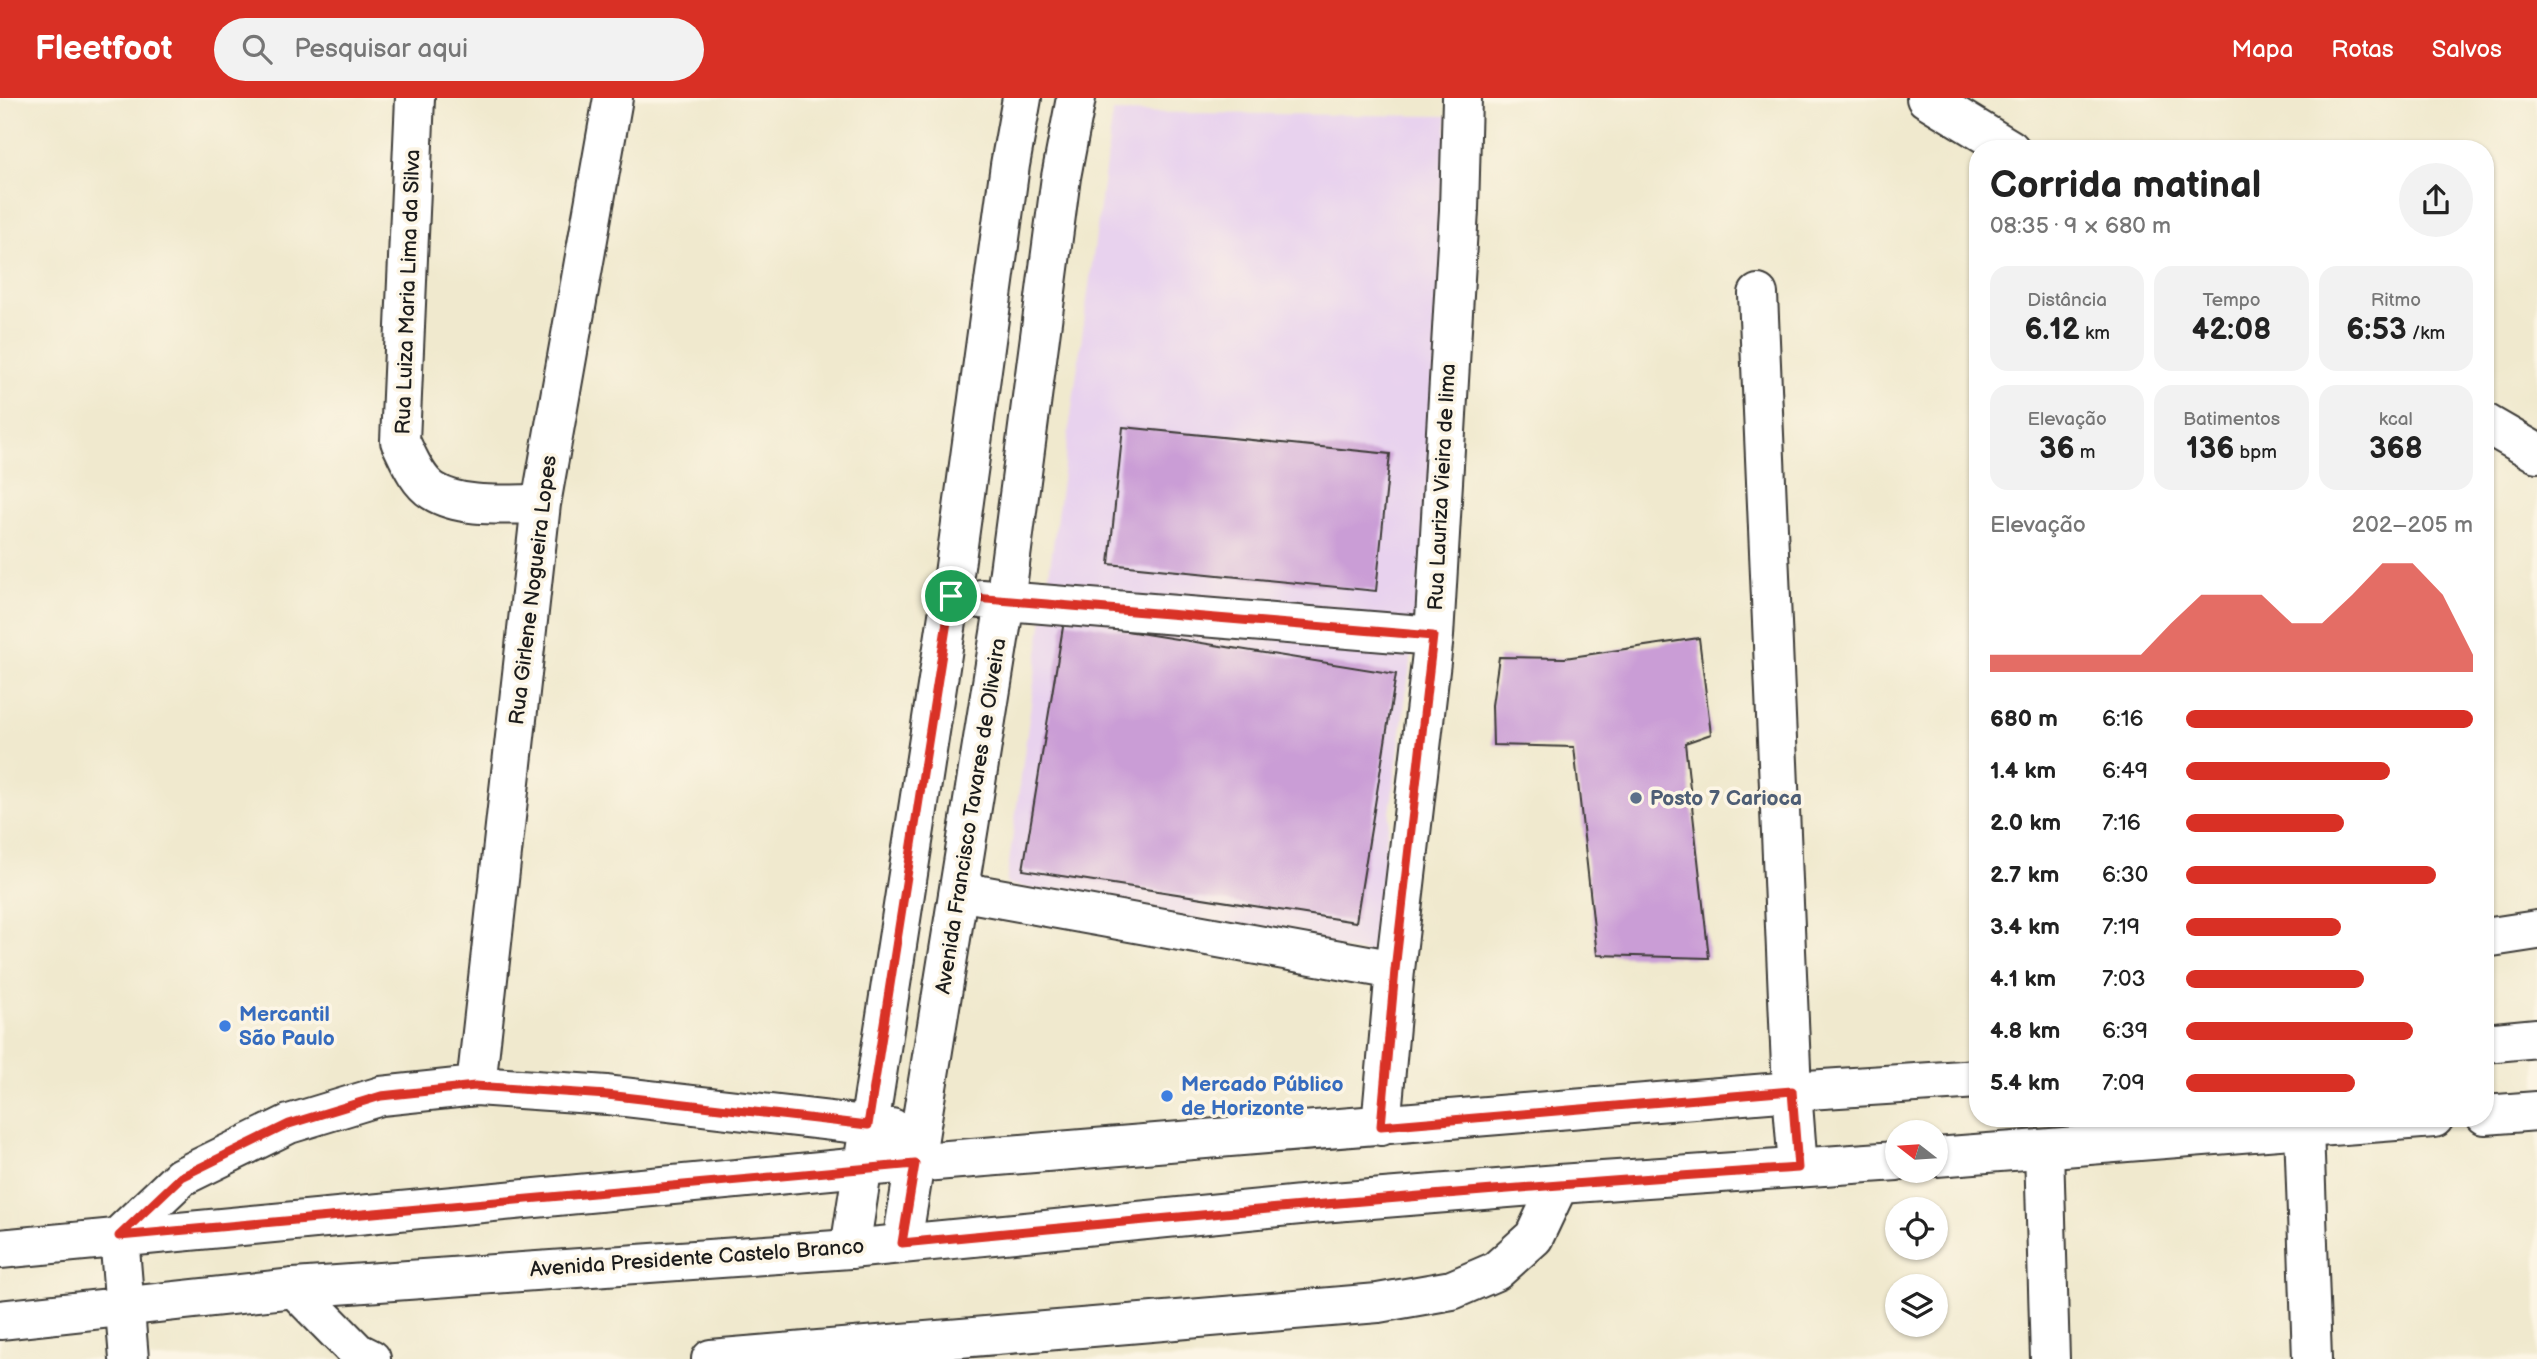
<!DOCTYPE html>
<html lang="pt">
<meta charset="utf-8">
<style>
body{margin:0;font-family:"Balsamiq Sans",sans-serif;background:#f2f2f2;color:#222;height:100vh;display:flex;flex-direction:column;font-size:26px;white-space:nowrap}
*{box-sizing:border-box;margin:0}
p{font-size:23px;color:#767676}
.icon{flex:none;width:38px;height:38px;fill:none;stroke:currentColor;stroke-width:2;stroke-linecap:round;stroke-linejoin:round}
.map{position:relative;flex:1;overflow:hidden}
.sheet{position:absolute;left:1969px;top:42px;width:525px;height:987px;display:flex;flex-direction:column;background:#fff;border-radius:28px;box-shadow:0 2px 5px #0004}
.sheet>*{flex:none}
.needle{width:46px;rotate:287deg}
.buttons{position:absolute;left:1885px;top:1022px;display:grid;gap:14px}
.buttons a{display:grid;place-items:center;width:63px;height:63px;border-radius:50%;background:#fff;box-shadow:0 2px 5px #0004;font-size:35px}
.pin{position:absolute;display:grid;place-items:center;width:60px;height:60px;color:#fff;margin:-30px;border:4px solid #fff;border-radius:50%;box-shadow:0 2px 7px #0007}
.round{display:grid;place-items:center;flex:none;width:74px;height:74px;border-radius:37px;background:#f2f2f2}
.summary{display:flex;align-items:center;justify-content:space-between;height:119px;padding:0 21px}
h1{font-size:38px;font-weight:700;line-height:52px}
.figures{display:grid;grid-template-columns:repeat(3,1fr);gap:10px;height:119px;padding:7px 21px}
.figures div{display:grid;align-content:center;border-radius:18px;background:#f2f2f2;text-align:center}
.figures b{font-size:30px;font-weight:700}
.figures small{font-size:19px;font-weight:400}
.figures p{font-size:19px}
.chart{height:196px;padding:14px 21px}
.chart p{display:flex;justify-content:space-between}
.chart svg{width:100%;height:126px;margin-top:7px;fill:#d93025;opacity:.7}
ul{padding:0 21px;list-style:none;font-size:23px}
li{display:grid;grid-template-columns:112px 84px 1fr;align-items:center;height:52px}
li i{height:18px;border-radius:9px;background:#d93025}
header{display:flex;align-items:center;gap:42px;box-sizing:border-box;height:98px;padding:0 35px;background:#d93025;color:#fff}
header strong{font-size:33px}
nav{display:flex;gap:38px;margin-inline-start:auto;font-size:24px}
.search{width:490px;height:63px;background:#f2f2f2;display:flex;align-items:center;gap:18px;box-sizing:border-box;padding:0 24px;border-radius:38px;color:#767676;font-size:26px}
.map>svg:first-child{display:block}
.built{fill:#e8d2ee}
.building{fill:#ca9dd6}
.lines{fill:none;stroke-linecap:round;stroke-linejoin:round}
.minor-casing{stroke:#3c3b37;stroke-width:42}
.major-casing{stroke:#3c3b37;stroke-width:42}
.minor{stroke:#fff;stroke-width:38}
.major{stroke:#fff;stroke-width:38}
.route-casing{stroke:#fff;stroke-width:14}
.route{stroke:#d93025;stroke-width:9}
.service-dot{fill:#5c6f8a;stroke:#fcf5e5;stroke-width:2.5}
.shop-dot{fill:#3f7fe0;stroke:#fcf5e5;stroke-width:2.5}
.labels{text-anchor:middle;dominant-baseline:central;stroke-width:7;stroke-linejoin:round;paint-order:stroke}
.street-label{font-size:21px;fill:#1c1c1c;stroke:#fcf5e5}
.service-label{font-size:21px;font-weight:bold;fill:#4e5e75;stroke:#fcf5e5;text-anchor:start}
.shop-label{font-size:21px;font-weight:bold;fill:#366cbe;stroke:#fcf5e5;text-anchor:start}
</style>
<header>
<strong>Fleetfoot</strong>
<div class="search"><svg class="icon" aria-label="search" viewBox="0 0 24 24"><circle cx="10" cy="10" r="6"/><path d="M15 15l6 6"/></svg>Pesquisar aqui</div>
<nav><a>Mapa</a><a>Rotas</a><a>Salvos</a></nav>
</header>
<div class="map">
<svg width="2537" height="1261" viewBox="0 0 2537 1261">
<rect width="100%" height="100%" fill="#fcf5e5"/>
<filter id="ink" filterUnits="userSpaceOnUse"><feTurbulence type="fractalNoise" baseFrequency=".0143" numOctaves="2"/><feDisplacementMap in="SourceGraphic" scale="14" xChannelSelector="R" yChannelSelector="G"/><feConvolveMatrix kernelMatrix="1 2 1 2 8 2 1 2 1" color-interpolation-filters="sRGB"/></filter>
<filter id="wash" filterUnits="userSpaceOnUse"><feTurbulence type="fractalNoise" baseFrequency=".00686" numOctaves="4" result="noise"/><feDisplacementMap in="SourceGraphic" scale="28" xChannelSelector="R" yChannelSelector="G"/><feGaussianBlur stdDeviation="1.57" result="paint"/><feColorMatrix in="noise" values="0 0 0 0 0 0 0 0 0 0 0 0 0 0 0 0 0 1.4 0 .05"/><feComposite in="paint" operator="in"/></filter>
<g filter="url(#wash)">
<rect width="100%" height="100%" fill="#f0e9ce"/>
<path class="built" d="M1113 14 1447 18 1439 353 1371 856 1006 786Z"/>
<g id="blocks">
<path class="building" d="M1123 329 1390 356 1376 493 1109 466Z
M1064 523 1396 576 1356 824 1023 772Z
M1699 540 1711 636 1685 645 1709 860 1597 857 1574 649 1493 647 1492 607 1499 559 1565 560Z"/>
</g>
</g>
<g filter="url(#ink)">
<use href="#blocks" fill-opacity="0" stroke="#3c3b37" stroke-width="2"/>
<g class="lines">
<g class="minor-casing">
<path id="minor" d="M415 0 400 343C408 359 417 383 433 393 461 411 508 406 541 406
M1926 0 2010 51
M1758 196 1792 993 1798 1070
M2485 325 2537 355
M981 501 1434 538
M959 793 1395 872
M2485 840 2537 832
M476 988 541 406 613 0
M1381 1028 1395 872 1434 538 1459 112 1462 0
M2304 1030 2312 1261
M2044 1051 2050 1261
M902 1145 1005 504 1061 79 1076 0
M850 1151 951 498 1010 67 1022 0
M294 1190 357 1254 371 1261
M129 1261 119 1138 181 1079 289 1026 381 998 476 988 607 997 892 1030
M711 1261 1378 1205 1452 1192 1496 1173 1534 1139 1559 1086"/>
</g>
<g class="major-casing">
<path id="major" d="M2485 945 2537 940
M2485 1017 2537 1013
M1936 1059 2434 1020
M0 1151 862 1069 1792 993 1978 981
M0 1222 294 1190 850 1151 1321 1105 1559 1086 1897 1063"/>
</g>
<use href="#minor" class="minor"/>
<use href="#major" class="major"/>
</g>
</g>
<g class="lines" filter="url(#ink)">
<g class="route-casing">
<path id="route" d="M951 498 1433 538 1395 872 1381 1028 1792 993 1798 1070C1499 1089 1201 1116 902 1145L915 1066 119 1138 181 1079 289 1026 381 998 475 988 607 997 868 1027Z"/>
</g>
<use href="#route" class="route"/>
</g>
<circle class="service-dot" cx="1636" cy="700" r="7"/>
<g class="shop-dot">
<circle cx="225" cy="928" r="7"/>
<circle cx="1167" cy="998" r="7"/>
</g>
<g class="labels">
<g class="street-label">
<text transform="translate(408 194) rotate(-88)">Rua Luiza Maria Lima da Silva</text>
<text transform="translate(1442 389) rotate(-87)">Rua Lauriza Vieira de lima</text>
<text transform="translate(533 492) rotate(-83)">Rua Girlene Nogueira Lopes</text>
<text transform="translate(971 718) rotate(-81)">Avenida Francisco Tavares de Oliveira</text>
<text transform="translate(697 1160) rotate(-4)">Avenida Presidente Castelo Branco</text>
</g>
<g class="service-label">
<text x="1650" y="700">Posto 7 Carioca</text>
</g>
<g class="shop-label">
<text x="239" y="916">Mercantil<tspan x="239" dy="24">São Paulo</tspan></text>
<text x="1181" y="986">Mercado Público<tspan x="1181" dy="24">de Horizonte</tspan></text>
</g>
</g>
</svg>
<div class="buttons">
<a><svg class="needle" viewBox="-14 -14 28 28"><path d="M0-13l5 13h-10z" fill="#e53935"/><path d="M0 13l5-13h-10z" fill="#767676"/></svg></a>
<a><svg class="icon" aria-label="locate" viewBox="0 0 24 24"><circle cx="12" cy="12" r="6"/><path d="M12 2v4M12 18v4M2 12h4M18 12h4"/></svg></a>
<a><svg class="icon" aria-label="layers" viewBox="0 0 24 24"><path d="M12 4l9 5-9 5-9-5zM3 14l9 5 9-5"/></svg></a>
</div>
<div class="pin" style="left:951px;top:498px;background:#1e9e55"><svg class="icon" aria-label="arrive" viewBox="0 0 24 24"><path d="M6 21V4h12l-3 4 3 4H6"/></svg></div>
<section class="sheet">
<div class="summary"><div><h1>Corrida matinal</h1><p>08:35 · 9 × 680 m</p></div><a class="round"><svg class="icon" aria-label="share" viewBox="0 0 24 24"><path d="M12 15V3M7 8l5-5 5 5M5 13v7h14v-7"/></svg></a></div>
<div class="figures">
<div><p>Distância</p><b>6.12<small> km</small></b></div>
<div><p>Tempo</p><b>42:08</b></div>
<div><p>Ritmo</p><b>6:53<small> /km</small></b></div>
</div>
<div class="figures">
<div><p>Elevação</p><b>36<small> m</small></b></div>
<div><p>Batimentos</p><b>136<small> bpm</small></b></div>
<div><p>kcal</p><b>368</b></div>
</div>
<div class="chart"><p><span>Elevação</span>202–205 m</p>
<svg viewBox="0 0 160 44" preserveAspectRatio="none"><path d="M0 44V38L10 38L20 38L30 38L40 38L50 38L60 27L70 17L80 17L90 17L100 27L110 27L120 17L130 6L140 6L150 17L160 38V44z"/></svg>
</div>
<ul>
<li><b>680 m</b>6:16<i style="width:100%"></i></li>
<li><b>1.4 km</b>6:49<i style="width:71%"></i></li>
<li><b>2.0 km</b>7:16<i style="width:55%"></i></li>
<li><b>2.7 km</b>6:30<i style="width:87%"></i></li>
<li><b>3.4 km</b>7:19<i style="width:54%"></i></li>
<li><b>4.1 km</b>7:03<i style="width:62%"></i></li>
<li><b>4.8 km</b>6:39<i style="width:79%"></i></li>
<li><b>5.4 km</b>7:09<i style="width:59%"></i></li>
</ul>
</section>
</div>
